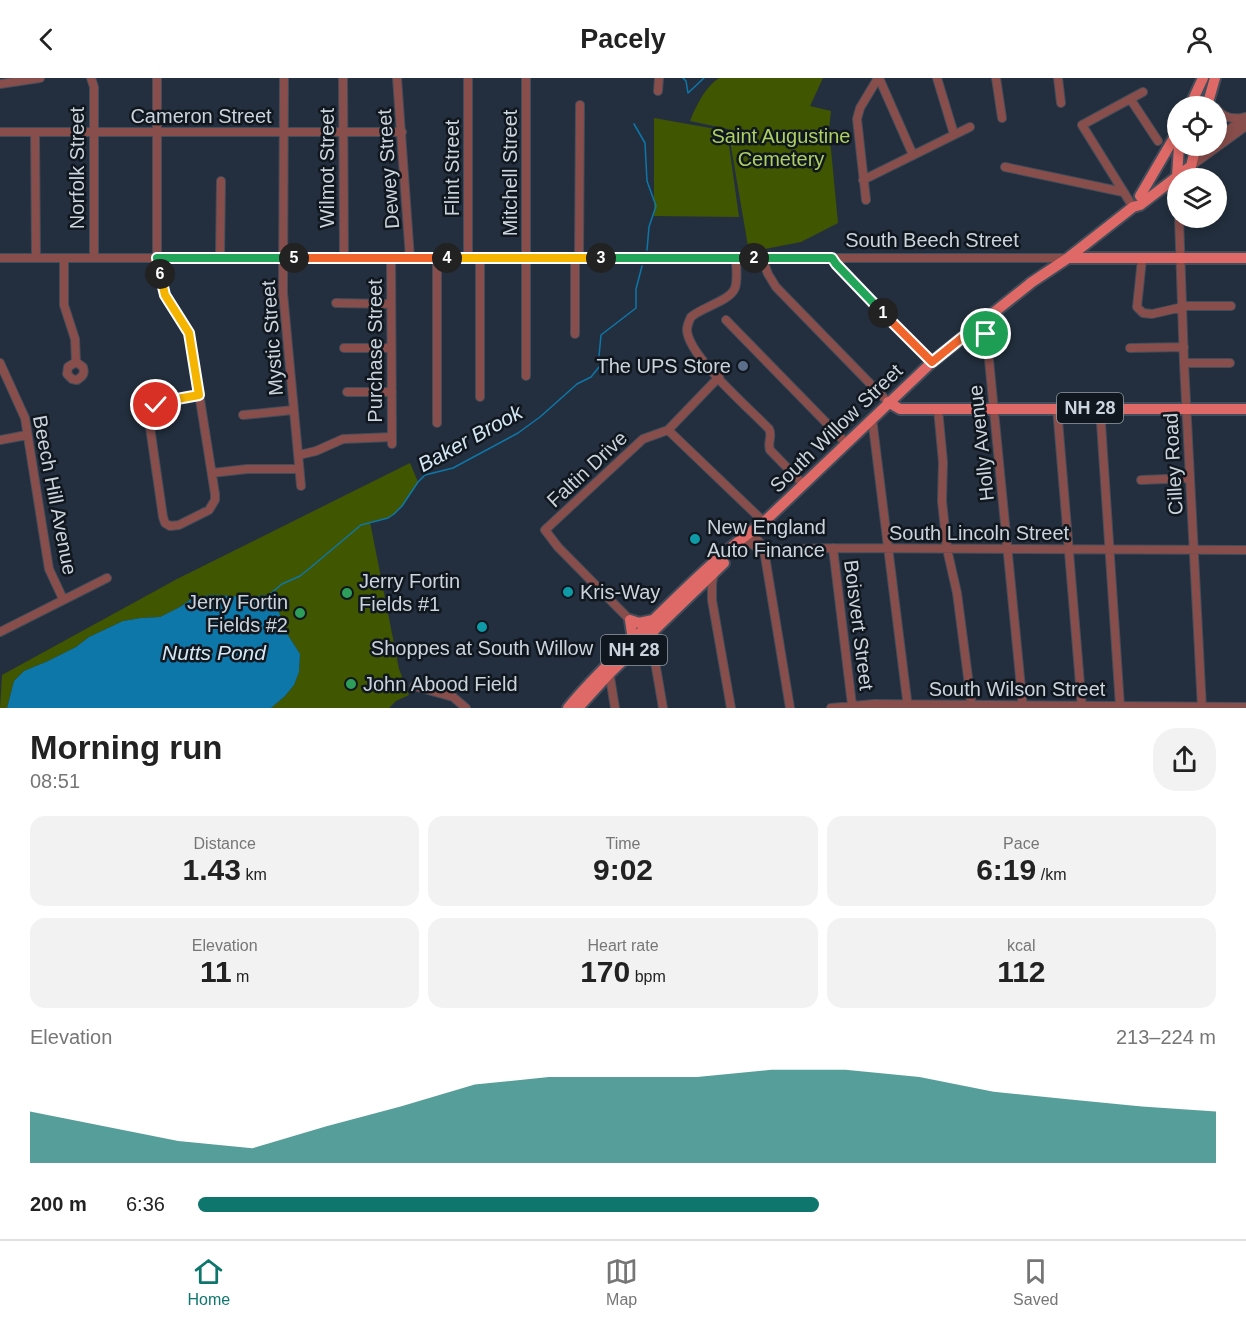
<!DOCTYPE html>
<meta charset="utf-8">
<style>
body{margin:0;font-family:Helvetica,sans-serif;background:#f2f2f2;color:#222;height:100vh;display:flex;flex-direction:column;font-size:22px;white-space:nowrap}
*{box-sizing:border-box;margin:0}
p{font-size:20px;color:#767676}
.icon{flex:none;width:33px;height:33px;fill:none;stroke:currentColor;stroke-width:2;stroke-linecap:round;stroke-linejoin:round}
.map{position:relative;height:630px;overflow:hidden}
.side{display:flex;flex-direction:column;background:#fff;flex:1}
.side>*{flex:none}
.tools{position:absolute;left:1167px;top:18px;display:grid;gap:12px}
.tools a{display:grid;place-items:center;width:60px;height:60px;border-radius:50%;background:#fff;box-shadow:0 3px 9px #0003;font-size:30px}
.pin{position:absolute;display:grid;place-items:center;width:51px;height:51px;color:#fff;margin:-26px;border:3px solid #fff;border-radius:50%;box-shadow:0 2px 6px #0007}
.km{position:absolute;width:30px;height:30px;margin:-15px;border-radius:50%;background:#222;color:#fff;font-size:16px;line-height:30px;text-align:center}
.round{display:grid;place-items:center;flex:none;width:63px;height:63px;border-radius:24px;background:#f2f2f2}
.headline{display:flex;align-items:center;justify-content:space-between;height:102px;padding:0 30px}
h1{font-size:33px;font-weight:700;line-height:45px}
.figures{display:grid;grid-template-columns:repeat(3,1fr);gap:9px;height:102px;padding:6px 30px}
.figures div{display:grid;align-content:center;border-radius:15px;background:#f2f2f2;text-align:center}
.figures b{font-size:30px;font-weight:700}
.figures small{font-size:16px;font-weight:400}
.figures p{font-size:16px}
.chart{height:168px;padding:12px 30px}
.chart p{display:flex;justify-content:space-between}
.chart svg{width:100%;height:108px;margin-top:6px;fill:#0f766e;opacity:.7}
ul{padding:0 30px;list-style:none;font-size:20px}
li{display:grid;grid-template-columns:96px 72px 1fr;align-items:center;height:45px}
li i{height:15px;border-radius:8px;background:#0f766e}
header{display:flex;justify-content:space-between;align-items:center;height:78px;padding:0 30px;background:#fff;font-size:27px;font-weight:700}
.tab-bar{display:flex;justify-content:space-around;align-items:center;height:84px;border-top:2px solid #e0e0e0;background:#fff;font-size:16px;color:#767676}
.tab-bar a{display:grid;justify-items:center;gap:3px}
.tab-bar .current{color:#0f766e}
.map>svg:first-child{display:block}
.green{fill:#415600}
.water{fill:#0e77a9}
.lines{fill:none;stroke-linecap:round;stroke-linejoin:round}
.stream{stroke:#0e77a9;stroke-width:1.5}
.minor-casing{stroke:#414d5a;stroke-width:10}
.major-casing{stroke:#414d5a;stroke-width:14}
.minor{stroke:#884e4b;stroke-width:8}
.major{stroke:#df6966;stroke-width:10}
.split-1-casing{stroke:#fff;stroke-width:12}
.split-2-casing{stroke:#fff;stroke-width:12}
.split-3-casing{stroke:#fff;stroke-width:12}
.split-4-casing{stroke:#fff;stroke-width:12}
.split-5-casing{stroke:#fff;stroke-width:12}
.split-6-casing{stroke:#fff;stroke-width:12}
.split-7-casing{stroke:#fff;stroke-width:12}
.split-1{stroke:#f0652b;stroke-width:8}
.split-2{stroke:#22a559;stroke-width:8}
.split-3{stroke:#22a559;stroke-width:8}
.split-4{stroke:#f5b400;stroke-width:8}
.split-5{stroke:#f0652b;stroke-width:8}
.split-6{stroke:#22a559;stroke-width:8}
.split-7{stroke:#f5b400;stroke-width:8}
.service-dot{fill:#5c6f8a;stroke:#11171e;stroke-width:2}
.culture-dot{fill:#0f9aa8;stroke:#11171e;stroke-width:2}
.leisure-dot{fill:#2e9e5b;stroke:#11171e;stroke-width:2}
.labels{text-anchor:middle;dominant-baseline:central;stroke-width:5;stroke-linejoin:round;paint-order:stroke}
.shield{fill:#11171e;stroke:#939ba3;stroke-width:1.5}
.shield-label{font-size:18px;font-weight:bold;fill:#cbd3dc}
.street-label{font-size:20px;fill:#cbd3dc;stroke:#11171e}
.park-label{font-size:20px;fill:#acd061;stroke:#11171e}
.poi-label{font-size:20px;fill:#cbd3dc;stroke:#11171e;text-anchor:start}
.water-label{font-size:21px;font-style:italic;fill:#d3e7f5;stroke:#11171e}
</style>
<header><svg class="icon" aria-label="back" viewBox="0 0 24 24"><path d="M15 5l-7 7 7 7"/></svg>Pacely<svg class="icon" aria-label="person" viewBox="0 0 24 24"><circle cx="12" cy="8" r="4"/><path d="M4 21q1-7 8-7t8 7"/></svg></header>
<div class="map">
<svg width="1246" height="630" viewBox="0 0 1246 630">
<rect width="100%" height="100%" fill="#232f3e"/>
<path class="green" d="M719 0H823L810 28 831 33 829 51 838 145 801 164 749 174 728 51 690 43C696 28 705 9 719 0Z
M654 40 727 53 739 139 654 138Z
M410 385 418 404 402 428 394 436 388 440 370 444 399 591 409 617 396 623 389 630H271L285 618 294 607 299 594 300 576 286 554 276 526 269 517 246 519 214 517 194 519 180 529 160 539 141 540 123 543 89 559 76 569 48 583 24 593 14 603 7 630H0L2 597 177 501Z"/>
<path class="water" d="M214 517 246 519 269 517 276 526 286 554 300 576 299 594 294 607 285 618 271 630H7L14 603 24 593 48 583 76 569 89 559 123 543 141 540 160 539 180 529 194 519Z"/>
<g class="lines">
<path class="stream" d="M683 0 686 3 688 15 704 0
M634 46 645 65 647 103 656 128 649 149 647 172
M599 278 601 257 636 230V211L642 188
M269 517 282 506 300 498 310 490 361 447 388 440 394 436 402 428 418 404 425 397 453 390 518 355 540 339 577 306 591 299 599 289"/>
<g class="minor-casing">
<path id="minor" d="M91 0 94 9V180
M157 0V180L165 217 186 249 191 265 215 416V422L209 432 179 447 170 448 165 445 163 439 150 349V337L156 327 160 324 199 317
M284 0 283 215 301 408
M343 0 344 181
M397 0 410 180
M526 0V298
M879 0 913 77
M937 0 954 56
M996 0 1002 40
M1058 0 1061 25
M0 6 40 0
M658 13 659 0
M1131 22 1158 63
M1216 30C1223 40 1234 42 1245 39
M0 54H402
M35 54 36 180
M1216 61 1246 39
M1193 78 1208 68
M1005 89 1123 114
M1177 99 1178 128
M1187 100 1191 88 1246 48
M863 102 970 49
M866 122 857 41 860 30 878 0
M1133 129 1082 47 1143 14
M1179 140 1184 285 1202 630
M220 179 221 103
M0 180H1066
M64 180V227L75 261 76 284 68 289 67 296 72 301 77 302C83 298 85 296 83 289L76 284
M391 180 392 366
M437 180V345
M468 180V0
M575 180V256
M579 180 580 27
M762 180 768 196 776 209 888 324
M832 180 836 186 932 284
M736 181C736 190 738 201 735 210 730 223 702 229 691 239 689 243 687 247 687 252 688 278 750 331 769 351 773 358 767 364 770 372L803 406
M1142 181 1137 229 1143 235 1152 236 1187 228H1231
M336 225 391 226
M985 241 1023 630
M726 242 846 365
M344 270H391
M1130 270 1184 269
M0 285 25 340 49 491 63 521
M1184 285H1230
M347 314H392
M480 319V180
M1057 330 1082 630
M1100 330 1120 628
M938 331 943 384 942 423 947 471 957 515 972 630
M243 337 293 332
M872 340 908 630
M668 352 764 444
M0 362 27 357
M299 377 316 373 343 361 392 359
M212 395 247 391H299
M1141 402 1190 400
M750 454 762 467 764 472 790 630
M743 459 757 470 764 472 833 470 1246 472
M833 470 852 627
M714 495 712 505V522L731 630
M630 542 558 469 545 452 643 361 668 352 719 299
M0 554 107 500
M654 554 653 572 663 630
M609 593 615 630
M414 608 453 619 466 630
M831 630 874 626 1246 629"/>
</g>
<g class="major-casing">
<path id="major" d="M1190 28 1203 0
M1207 28 1215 0
M1177 99 1179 68
M1140 118 1178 53
M1068 180H1246
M888 324 900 331H1246
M633 562 630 542 639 545 653 542
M568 630C591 601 618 577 644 551 682 514 720 475 764 444L932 284 1032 204 1068 180 1133 129 1140 127 1191 88 1196 68
M578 630 609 596 724 485"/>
</g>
<use href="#minor" class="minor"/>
<use href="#major" class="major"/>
</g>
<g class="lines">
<g class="split-1-casing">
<path id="split-1" d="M883 235 932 284 985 241 986 256"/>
</g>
<g class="split-2-casing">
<path id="split-2" d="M754 180H832L836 186 883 235"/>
</g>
<g class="split-3-casing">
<path id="split-3" d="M601 180H754"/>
</g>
<g class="split-4-casing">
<path id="split-4" d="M447 180H601"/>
</g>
<g class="split-5-casing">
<path id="split-5" d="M294 180H447"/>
</g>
<g class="split-6-casing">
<path id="split-6" d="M160 196 157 180H294"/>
</g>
<g class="split-7-casing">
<path id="split-7" d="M156 327 166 323 199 317 189 255 165 217 160 196"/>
</g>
<use href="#split-1" class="split-1"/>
<use href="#split-2" class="split-2"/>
<use href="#split-3" class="split-3"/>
<use href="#split-4" class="split-4"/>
<use href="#split-5" class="split-5"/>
<use href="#split-6" class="split-6"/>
<use href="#split-7" class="split-7"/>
</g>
<circle class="service-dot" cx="743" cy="288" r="6"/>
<g class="culture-dot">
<circle cx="695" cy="461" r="6"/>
<circle cx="568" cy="514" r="6"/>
<circle cx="482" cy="549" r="6"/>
</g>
<g class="leisure-dot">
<circle cx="347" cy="515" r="6"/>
<circle cx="300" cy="535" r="6"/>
<circle cx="351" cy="606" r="6"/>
</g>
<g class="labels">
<g class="shield">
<rect x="1057" y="315" width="66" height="30" rx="4.5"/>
<rect x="601" y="557" width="66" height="30" rx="4.5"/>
</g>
<g class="shield-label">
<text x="1090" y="330">NH 28</text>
<text x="634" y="572">NH 28</text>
</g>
<g class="street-label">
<text x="201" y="38">Cameron Street</text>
<text transform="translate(77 90) rotate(-90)">Norfolk Street</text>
<text transform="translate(327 90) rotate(-90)">Wilmot Street</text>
<text transform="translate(452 90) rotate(-90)">Flint Street</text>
<text transform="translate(388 91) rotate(-94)">Dewey Street</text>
<text transform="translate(510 95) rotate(-90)">Mitchell Street</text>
<text x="932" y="162">South Beech Street</text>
<text transform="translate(272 260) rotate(-94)">Mystic Street</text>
<text transform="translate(375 273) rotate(-90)">Purchase Street</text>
<text transform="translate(836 350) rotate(-44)">South Willow Street</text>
<text transform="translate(981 365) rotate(-96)">Holly Avenue</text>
<text transform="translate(1173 386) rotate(-93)">Cilley Road</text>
<text transform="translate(587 391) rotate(-43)">Faltin Drive</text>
<text transform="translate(55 417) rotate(79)">Beech Hill Avenue</text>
<text x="979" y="455">South Lincoln Street</text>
<text transform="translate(859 547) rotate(83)">Boisvert Street</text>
<text x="1017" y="611">South Wilson Street</text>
</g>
<g class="park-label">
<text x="781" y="58">Saint Augustine<tspan x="781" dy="23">Cemetery</tspan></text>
</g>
<g class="poi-label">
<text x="731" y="288" text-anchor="end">The UPS Store</text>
<text x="707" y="449">New England<tspan x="707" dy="23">Auto Finance</tspan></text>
<text x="359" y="503">Jerry Fortin<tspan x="359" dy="23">Fields #1</tspan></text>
<text x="580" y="514">Kris-Way</text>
<text x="288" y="524" text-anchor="end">Jerry Fortin<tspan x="288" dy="23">Fields #2</tspan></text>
<text x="482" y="570" text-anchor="middle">Shoppes at South Willow</text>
<text x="363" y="606">John Abood Field</text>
</g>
<g class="water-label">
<text transform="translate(470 360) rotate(-29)">Baker Brook</text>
<text x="214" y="574">Nutts Pond</text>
</g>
</g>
</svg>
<div class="tools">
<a><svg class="icon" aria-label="locate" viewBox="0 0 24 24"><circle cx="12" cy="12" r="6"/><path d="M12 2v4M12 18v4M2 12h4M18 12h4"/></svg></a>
<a><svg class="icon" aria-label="layers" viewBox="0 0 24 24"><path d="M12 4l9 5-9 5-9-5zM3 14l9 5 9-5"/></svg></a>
</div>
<div class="pin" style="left:986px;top:256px;background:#1e9e55"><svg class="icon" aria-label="arrive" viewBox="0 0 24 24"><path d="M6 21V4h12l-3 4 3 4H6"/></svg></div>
<div class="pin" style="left:156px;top:327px;background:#d93025"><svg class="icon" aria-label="check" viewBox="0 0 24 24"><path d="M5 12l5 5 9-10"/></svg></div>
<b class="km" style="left:883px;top:235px">1</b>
<b class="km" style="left:754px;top:180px">2</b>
<b class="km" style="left:601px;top:180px">3</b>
<b class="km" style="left:447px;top:180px">4</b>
<b class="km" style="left:294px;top:180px">5</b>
<b class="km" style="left:160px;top:196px">6</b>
</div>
<section class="side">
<div class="headline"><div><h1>Morning run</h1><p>08:51</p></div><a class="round"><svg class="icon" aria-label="share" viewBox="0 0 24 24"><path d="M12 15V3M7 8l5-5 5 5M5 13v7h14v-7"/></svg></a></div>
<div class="figures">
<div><p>Distance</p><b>1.43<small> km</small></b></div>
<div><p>Time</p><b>9:02</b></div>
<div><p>Pace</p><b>6:19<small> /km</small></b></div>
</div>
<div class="figures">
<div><p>Elevation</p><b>11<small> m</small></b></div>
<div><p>Heart rate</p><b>170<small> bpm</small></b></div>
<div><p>kcal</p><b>112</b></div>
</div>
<div class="chart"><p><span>Elevation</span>213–224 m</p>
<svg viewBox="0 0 160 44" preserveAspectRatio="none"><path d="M0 44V23L10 29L20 35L30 38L40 29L50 21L60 12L70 9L80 9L90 9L100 6L110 6L120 9L130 15L140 18L150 21L160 23V44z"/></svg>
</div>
<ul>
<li><b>200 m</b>6:36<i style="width:61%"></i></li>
</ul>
</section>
<nav class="tab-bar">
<a class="current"><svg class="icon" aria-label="home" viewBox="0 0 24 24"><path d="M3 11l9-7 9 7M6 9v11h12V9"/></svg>Home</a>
<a><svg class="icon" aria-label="map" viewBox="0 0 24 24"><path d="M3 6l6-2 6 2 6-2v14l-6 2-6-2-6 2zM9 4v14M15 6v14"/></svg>Map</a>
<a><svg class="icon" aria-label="saved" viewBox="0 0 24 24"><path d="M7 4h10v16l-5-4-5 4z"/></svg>Saved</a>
</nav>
